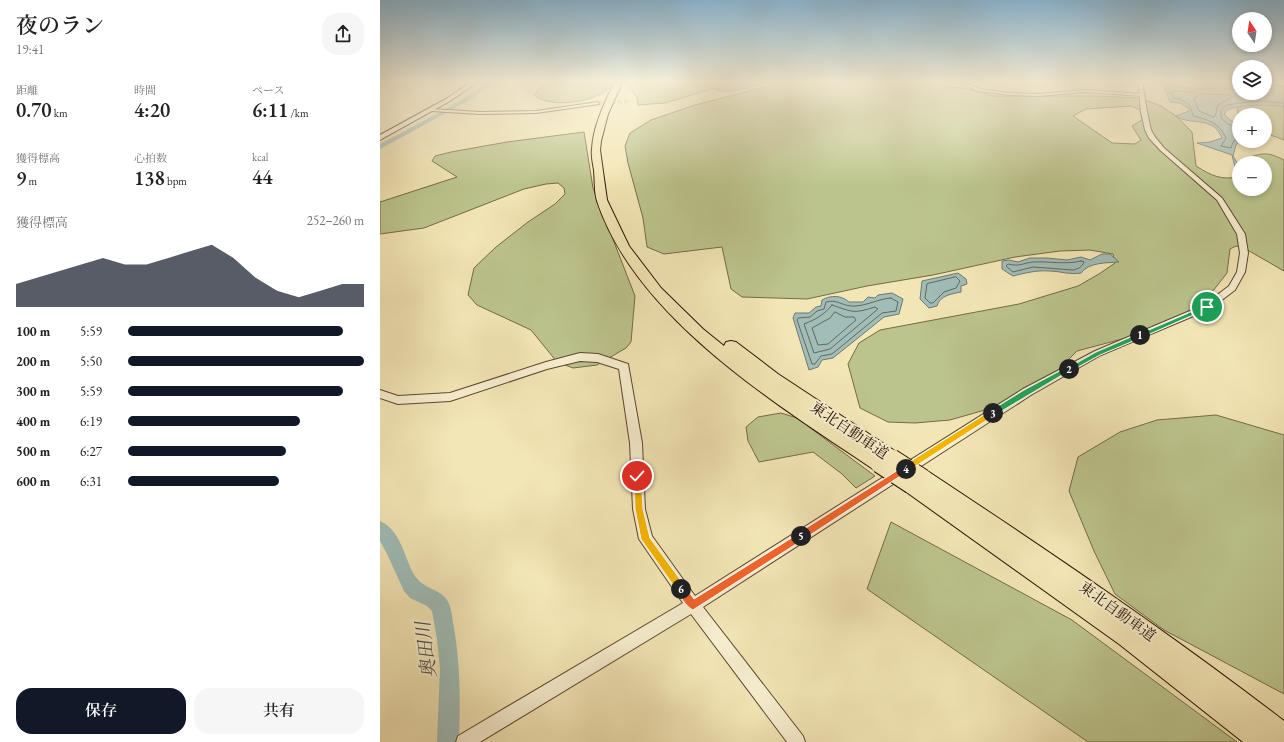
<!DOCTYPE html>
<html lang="ja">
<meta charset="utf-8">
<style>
body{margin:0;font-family:"EB Garamond","Noto Serif JP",serif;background:#f6f6f6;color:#222;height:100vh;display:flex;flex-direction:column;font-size:15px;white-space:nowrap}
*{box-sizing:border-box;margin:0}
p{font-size:13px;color:#767676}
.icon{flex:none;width:22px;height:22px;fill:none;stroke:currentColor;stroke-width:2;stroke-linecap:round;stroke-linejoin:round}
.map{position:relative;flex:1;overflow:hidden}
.side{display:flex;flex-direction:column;background:#fff;width:380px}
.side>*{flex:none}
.needle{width:26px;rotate:347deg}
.fabs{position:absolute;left:852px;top:12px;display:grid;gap:8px}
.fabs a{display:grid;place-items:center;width:40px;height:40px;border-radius:50%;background:#fff;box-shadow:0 2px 6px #0003;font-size:20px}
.pin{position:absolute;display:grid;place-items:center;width:34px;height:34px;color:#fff;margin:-17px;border:2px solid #fff;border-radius:50%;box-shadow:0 1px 4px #0007}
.km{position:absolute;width:20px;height:20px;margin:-10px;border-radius:50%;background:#222;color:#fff;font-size:11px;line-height:20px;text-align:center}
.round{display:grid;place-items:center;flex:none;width:42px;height:42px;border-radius:16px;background:#f6f6f6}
.head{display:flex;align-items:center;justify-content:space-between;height:68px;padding:0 16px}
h1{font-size:22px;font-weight:600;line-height:30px}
.metrics{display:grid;grid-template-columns:repeat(3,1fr);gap:6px;height:68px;padding:4px 16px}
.metrics div{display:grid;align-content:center}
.metrics b{font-size:20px;font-weight:600}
.metrics small{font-size:11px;font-weight:400}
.metrics p{font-size:11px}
.chart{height:112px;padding:8px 16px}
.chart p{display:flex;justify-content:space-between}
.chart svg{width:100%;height:72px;margin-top:4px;fill:#111827;opacity:.7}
.action{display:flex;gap:8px;margin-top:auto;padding:8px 16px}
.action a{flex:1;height:46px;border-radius:16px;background:#111827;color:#fff;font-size:16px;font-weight:600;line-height:46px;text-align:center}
.action a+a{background:#f6f6f6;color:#222}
ul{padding:0 16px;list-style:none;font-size:13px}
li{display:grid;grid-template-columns:64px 48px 1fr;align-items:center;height:30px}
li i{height:10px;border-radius:5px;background:#111827}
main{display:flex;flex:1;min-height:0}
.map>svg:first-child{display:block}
.green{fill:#bcc48d;stroke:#746a46;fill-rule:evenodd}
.water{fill:#a0bdb8;stroke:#71786e}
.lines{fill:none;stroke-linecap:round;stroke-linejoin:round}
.shore{stroke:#66675c;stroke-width:1}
.river{fill:#a0bdb8;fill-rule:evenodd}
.minor-tunnel{stroke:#d5c69b;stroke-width:4.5;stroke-dasharray:4.5 2;stroke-linecap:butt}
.minor-casing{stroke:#5d462e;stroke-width:2}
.tertiary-casing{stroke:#5d462e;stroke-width:2}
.secondary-casing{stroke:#2b1100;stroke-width:2}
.motorway-casing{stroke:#2b1100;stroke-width:2}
.minor{fill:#f7efd0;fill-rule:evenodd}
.tertiary{fill:#f7efd0;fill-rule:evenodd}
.secondary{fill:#f7efd0;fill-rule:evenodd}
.motorway{fill:#f3e6b6;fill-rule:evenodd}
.motorway-bridge-casing{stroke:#2b1100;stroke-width:19;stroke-linecap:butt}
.motorway-bridge{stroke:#f3e6b6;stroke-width:17}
.split-1{fill:#22a559;stroke:#fff}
.split-2{fill:#22a559;stroke:#fff}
.split-3{fill:#22a559;stroke:#fff}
.split-4{fill:#f5b400;stroke:#fff}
.split-5{fill:#f0652b;stroke:#fff}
.split-6{fill:#f0652b;stroke:#fff}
.split-7{fill:#f5b400;stroke:#fff}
.labels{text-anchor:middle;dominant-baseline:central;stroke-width:4;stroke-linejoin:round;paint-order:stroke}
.street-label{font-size:15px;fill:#2b1100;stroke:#f7efd0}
.near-water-label{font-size:19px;font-style:italic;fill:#544d40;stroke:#f7efd0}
</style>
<main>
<section class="side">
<div class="head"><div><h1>夜のラン</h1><p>19:41</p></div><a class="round"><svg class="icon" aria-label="share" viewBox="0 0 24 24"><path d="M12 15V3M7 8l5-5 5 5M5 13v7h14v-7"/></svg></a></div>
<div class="metrics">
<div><p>距離</p><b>0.70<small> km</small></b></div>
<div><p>時間</p><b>4:20</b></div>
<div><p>ペース</p><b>6:11<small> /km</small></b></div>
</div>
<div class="metrics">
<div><p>獲得標高</p><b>9<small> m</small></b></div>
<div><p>心拍数</p><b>138<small> bpm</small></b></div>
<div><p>kcal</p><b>44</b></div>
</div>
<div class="chart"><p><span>獲得標高</span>252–260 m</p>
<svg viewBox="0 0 160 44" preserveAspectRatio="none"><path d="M0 44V30L10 26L20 22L30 18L40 14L50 18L60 18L70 14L80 10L90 6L100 14L110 26L120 34L130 38L140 34L150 30L160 30V44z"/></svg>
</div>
<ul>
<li><b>100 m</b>5:59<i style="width:91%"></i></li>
<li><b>200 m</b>5:50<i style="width:100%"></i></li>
<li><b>300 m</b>5:59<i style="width:91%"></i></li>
<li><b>400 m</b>6:19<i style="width:73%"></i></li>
<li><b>500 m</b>6:27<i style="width:67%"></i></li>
<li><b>600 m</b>6:31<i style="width:64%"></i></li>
</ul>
<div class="action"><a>保存</a><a>共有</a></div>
</section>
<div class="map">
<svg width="904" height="742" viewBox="0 0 904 742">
<rect width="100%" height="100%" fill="#f3e6b6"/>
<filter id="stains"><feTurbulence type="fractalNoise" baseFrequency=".005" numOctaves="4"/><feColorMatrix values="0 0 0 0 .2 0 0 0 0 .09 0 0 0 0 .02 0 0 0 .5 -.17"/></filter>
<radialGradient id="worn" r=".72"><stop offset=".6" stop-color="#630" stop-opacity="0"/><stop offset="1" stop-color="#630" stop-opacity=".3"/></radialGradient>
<path class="green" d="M174 81H235C224 102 171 110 154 95L161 87Z
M254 81H359L285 103 258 105 257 98 251 88Z
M408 81H532L537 83 589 89 613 96H721L756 98 768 101 781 106 796 116 812 132 816 166C832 176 840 180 859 177V189H885V163H867L870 157C885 152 890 153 904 160V271L864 248 856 246 850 249 847 273 814 315 772 331 697 351 672 376 612 408 570 420 535 423 508 422 480 408 468 364 479 343 500 330 639 304 698 286 719 274 735 263 733 254 710 250 680 251 635 257 553 275 487 286 427 299 362 297 351 289 342 247 284 254 267 247 263 218 248 163 245 146 250 133 271 120 315 105ZM751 106 760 110 762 120 752 126 761 140 755 144 732 143 693 116 706 109Z
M872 103 904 104V140L885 133V115H859V117L858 116 857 107Z
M204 132 213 188 255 296 251 342 246 348 217 365 193 368 177 362 151 330 97 305 88 295 94 268 116 247 148 222 175 204 185 194 184 188 178 183 166 184 144 189 44 228 0 234V202L77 177 52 161 55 156 71 152 127 142Z
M401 413 417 418 495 476 476 488 462 474 433 452 379 462 368 441 366 427 378 417Z
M836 415 904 435V694L784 630 735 594 714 551 689 491 698 457 740 432 777 420Z
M511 522 692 620 857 742H708L487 589Z"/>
<path class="water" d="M368 81H386C370 88 353 94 335 90L350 84Z
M885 84 904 86V107C894 104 852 104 845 112V115L850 120 859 125V141L856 145 853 156 859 166 855 167 852 155 817 143 830 142 842 138C833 115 810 126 796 116L809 111V109L800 103 790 102 783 85 813 88 814 87 812 85H847L859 87V93H885Z
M722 254H730L739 262C727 263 709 262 701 273 689 275 680 271 669 271 657 270 645 273 633 276L622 269V261L629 260 638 262 650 258H667L687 260 701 257 710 260Z
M578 273 586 279 587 284 581 286V292C572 294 560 295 557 306L549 308 540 299 542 281Z
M512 293 523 299 519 314 504 317 453 358 442 360 438 367 429 370 413 318 415 313H429L436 307 441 306 442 300C451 295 461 295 469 302H483L488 297 495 298 498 295Z"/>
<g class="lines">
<path class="shore" d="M859 91 846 89H818L813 92 792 91 791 93 793 98C805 100 811 103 813 116 828 119 840 124 846 138L841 146 851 148 853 142 859 137
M820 94 851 95 852 97 838 105 835 116 833 117 819 111 814 99Z
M859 128 848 124 841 118V110L846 105 876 101 904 103
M701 261 704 262C702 267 698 269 693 270L653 267 633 272 626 266 628 264C641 267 642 263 653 262 670 261 684 265 701 261Z
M576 277 580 281 576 288 564 292 553 303H550L545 298 547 284Z
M511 298 518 302 516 311 502 313 452 354 441 356 435 364H432L417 320 418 318 430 317 437 311 444 309 446 302C456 299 461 305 471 306 485 307 497 299 511 298Z
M452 305C473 312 473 314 495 307L498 309 450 349 434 353 424 324C435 320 445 314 452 305Z
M455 312 465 317H474L476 320 448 344 438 345 432 328 450 318Z"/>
<path class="river" d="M108 81H115L91 99 71 110 66 109 87 97Z
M64 110 66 111V113L0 149V144Z
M0 521C19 529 24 554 32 571 41 590 58 587 67 600 71 606 72 615 73 623 81 665 80 700 79 742H57L60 668 57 639 52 611 47 606 30 598 24 591 7 554 0 541Z"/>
<path class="minor-tunnel" d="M218 103 251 101"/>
<g class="minor-casing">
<path id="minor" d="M575 81H580L600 89 629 93 658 94 705 90 763 94 765 95 763 96 705 92 658 96 629 95 598 91Z
M822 81 859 82V84L824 82Z
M885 81 904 83V85L885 83Z
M218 102 219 104 156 113 100 114 51 111 49 110 51 109 100 112 156 111Z"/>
</g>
<g class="tertiary-casing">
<path id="tertiary" d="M758 81H762L767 112 771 130 775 137 784 148 842 198 865 234 868 253 865 272 855 290 830 309 721 355 651 395 323 607 423 736 425 742H407L311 614 100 742H76L78 736 303 603 259 539 253 509 250 443 239 369 217 362 200 361 167 369 70 401 18 404 0 398V390L18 396 70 393 166 362 200 353 218 354 248 364 262 443 265 509 272 536 315 596 643 389 715 351 824 305 849 286 857 272 860 253 857 234 837 200 780 150 769 138 765 130 761 112Z"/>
</g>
<g class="secondary-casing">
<path id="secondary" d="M92 81H99L70 101 0 140V135L66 99Z"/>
</g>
<g class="motorway-casing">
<path id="motorway" d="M235 81H243L228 114 221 141 220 150 227 200 249 246 281 288 323 329 344 346 346 342 351 341 356 342 398 374 518 453 521 458 518 463 512 465 508 464 505 469 499 472 493 469C395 403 256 318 217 201 214 191 215 180 214 170 213 164 211 156 212 149 213 126 225 102 235 81Z
M543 470 549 472C670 552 790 633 904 721V742H863L739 644 525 491 522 485 525 479 531 477 534 478 537 472Z"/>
</g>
<use href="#minor" class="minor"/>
<use href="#tertiary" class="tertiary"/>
<use href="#secondary" class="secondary"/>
<use href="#motorway" class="motorway"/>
<g class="motorway-bridge-casing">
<path id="motorway-bridge" d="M512 458 543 478
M499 464 531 485"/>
</g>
<use href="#motorway-bridge" class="motorway-bridge"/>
</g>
<linearGradient id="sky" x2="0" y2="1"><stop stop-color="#8bb8d5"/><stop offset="0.44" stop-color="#faf4de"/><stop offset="1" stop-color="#faf4de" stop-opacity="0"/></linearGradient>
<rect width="904" height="185" fill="url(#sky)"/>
<path class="split-1" d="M827 305 829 306V308L763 337 757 335Z"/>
<path class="split-2" d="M760 333 763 334V337L720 355 691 371 689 372 686 369 716 352Z"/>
<path class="split-3" d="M687 367H689L692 369 615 415H610V411L644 390Z"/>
<path class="split-4" d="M610 411H615V415L528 471H523V466Z"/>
<path class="split-5" d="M526 465 528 466V471L424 539H418L417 536 418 533Z"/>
<path class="split-6" d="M421 532 424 533 425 536 424 539 316 608 313 610C306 607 299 595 297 589L298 585 301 584 304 585 314 599Z"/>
<path class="split-7" d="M257 473 261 476 263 509 270 538 304 585 306 589 304 592 301 593 298 592 261 539 255 509 254 476Z"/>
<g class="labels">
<g class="street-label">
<text transform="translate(470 430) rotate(34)">東北自動車道</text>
<text transform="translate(738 611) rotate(36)">東北自動車道</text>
</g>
<g class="near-water-label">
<text transform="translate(46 650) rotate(-97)">奥田川</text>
</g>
</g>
<rect width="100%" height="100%" filter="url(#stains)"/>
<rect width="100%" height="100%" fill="url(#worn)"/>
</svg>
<div class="fabs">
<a><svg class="needle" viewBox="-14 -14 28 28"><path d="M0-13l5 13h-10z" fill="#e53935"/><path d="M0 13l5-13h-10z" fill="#767676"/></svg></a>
<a><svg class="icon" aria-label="layers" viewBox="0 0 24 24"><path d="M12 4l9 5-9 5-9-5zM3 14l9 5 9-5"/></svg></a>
<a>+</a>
<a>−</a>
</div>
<div class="pin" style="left:827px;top:307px;background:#1e9e55"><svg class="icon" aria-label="arrive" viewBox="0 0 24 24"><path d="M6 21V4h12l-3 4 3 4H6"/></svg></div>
<div class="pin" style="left:257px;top:476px;background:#d93025"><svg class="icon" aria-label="check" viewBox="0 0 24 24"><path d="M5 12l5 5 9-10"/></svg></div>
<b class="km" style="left:760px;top:335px">1</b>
<b class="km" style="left:689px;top:369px">2</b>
<b class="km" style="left:613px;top:413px">3</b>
<b class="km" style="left:526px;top:469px">4</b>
<b class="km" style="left:421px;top:536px">5</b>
<b class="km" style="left:301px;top:589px">6</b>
</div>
</main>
